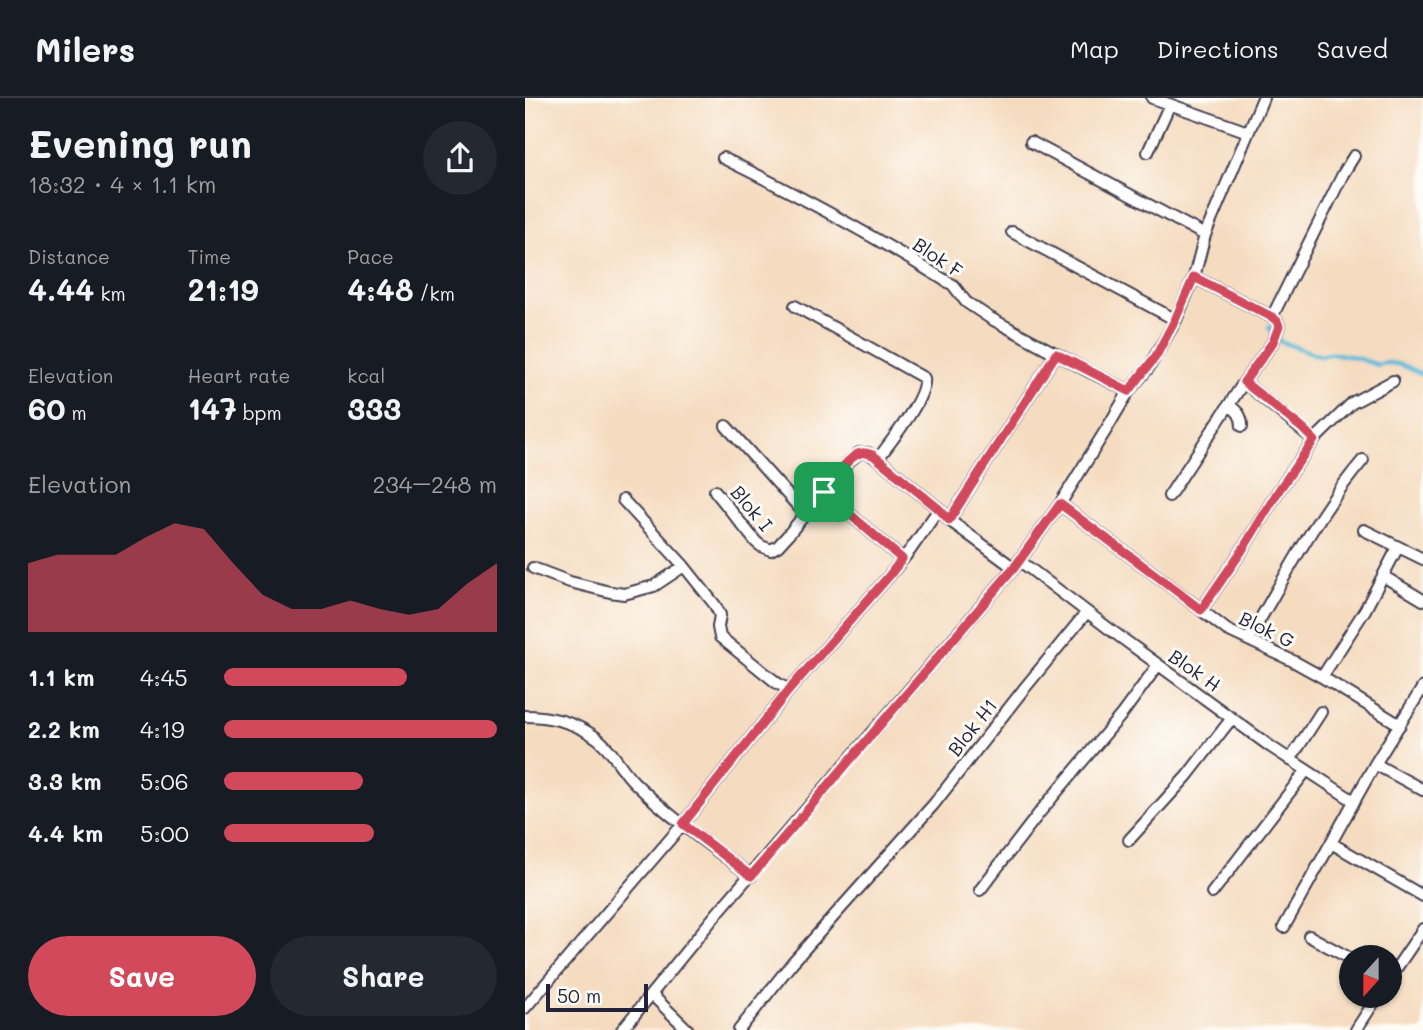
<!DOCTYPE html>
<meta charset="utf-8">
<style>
body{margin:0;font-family:Mali,sans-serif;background:#242831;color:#f1f3f6;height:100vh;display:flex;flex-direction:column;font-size:26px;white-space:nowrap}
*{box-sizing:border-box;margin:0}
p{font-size:23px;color:#9ea1a6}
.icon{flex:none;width:38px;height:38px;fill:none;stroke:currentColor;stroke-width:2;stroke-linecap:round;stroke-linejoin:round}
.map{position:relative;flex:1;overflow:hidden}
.sheet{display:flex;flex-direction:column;background:#171b24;width:525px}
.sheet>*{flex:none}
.needle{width:46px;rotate:201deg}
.tools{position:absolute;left:814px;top:847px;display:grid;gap:14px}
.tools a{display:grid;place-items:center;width:63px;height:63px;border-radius:50%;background:#171b24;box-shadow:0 2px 5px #0004;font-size:35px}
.scale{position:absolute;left:21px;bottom:18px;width:102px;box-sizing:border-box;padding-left:7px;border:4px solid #22223b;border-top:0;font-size:19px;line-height:24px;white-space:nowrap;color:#22223b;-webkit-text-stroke:5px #fdfcf7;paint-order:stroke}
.pin{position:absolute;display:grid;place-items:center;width:60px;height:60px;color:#fff;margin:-30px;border-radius:14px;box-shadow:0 4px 10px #0006}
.round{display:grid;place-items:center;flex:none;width:74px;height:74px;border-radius:37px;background:#242831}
.summary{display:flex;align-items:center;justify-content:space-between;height:119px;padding:0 28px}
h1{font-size:38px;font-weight:800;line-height:52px}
.metrics{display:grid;grid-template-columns:repeat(3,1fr);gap:10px;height:119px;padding:7px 28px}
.metrics div{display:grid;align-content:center}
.metrics b{font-size:30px;font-weight:800}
.metrics small{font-size:19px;font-weight:400}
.metrics p{font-size:19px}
.chart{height:196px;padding:14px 28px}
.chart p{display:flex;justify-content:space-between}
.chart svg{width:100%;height:126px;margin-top:7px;fill:#d1495b;opacity:.7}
.action{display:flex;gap:14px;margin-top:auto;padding:14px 28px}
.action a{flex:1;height:80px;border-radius:42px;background:#d1495b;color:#fff;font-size:28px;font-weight:800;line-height:80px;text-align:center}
.action a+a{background:#242831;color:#f1f3f6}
ul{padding:0 28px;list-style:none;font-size:23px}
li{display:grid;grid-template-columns:112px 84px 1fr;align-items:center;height:52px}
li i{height:18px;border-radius:9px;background:#d1495b}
header{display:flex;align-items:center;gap:42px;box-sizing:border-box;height:98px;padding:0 35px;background:#171b24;border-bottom:2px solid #363941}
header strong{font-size:33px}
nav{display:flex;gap:38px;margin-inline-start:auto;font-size:24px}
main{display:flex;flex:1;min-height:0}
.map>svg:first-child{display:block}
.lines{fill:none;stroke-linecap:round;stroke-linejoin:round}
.stream{stroke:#5cbbda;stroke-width:4.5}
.street-casing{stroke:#423e4f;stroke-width:14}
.street{stroke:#fff;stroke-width:10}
.route-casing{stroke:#fff;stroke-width:14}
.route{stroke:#d1495b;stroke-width:9}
.labels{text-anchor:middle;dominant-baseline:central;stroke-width:6;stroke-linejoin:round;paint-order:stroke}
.street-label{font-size:19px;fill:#22223b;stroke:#fdfcf7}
</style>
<header>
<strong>Milers</strong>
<nav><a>Map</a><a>Directions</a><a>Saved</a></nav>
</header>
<main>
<section class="sheet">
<div class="summary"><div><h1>Evening run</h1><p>18:32 · 4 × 1.1 km</p></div><a class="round"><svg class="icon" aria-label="share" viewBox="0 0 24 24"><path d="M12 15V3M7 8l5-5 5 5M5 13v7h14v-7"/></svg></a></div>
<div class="metrics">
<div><p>Distance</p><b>4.44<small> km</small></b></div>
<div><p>Time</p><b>21:19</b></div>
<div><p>Pace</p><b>4:48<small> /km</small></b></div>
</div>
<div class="metrics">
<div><p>Elevation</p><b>60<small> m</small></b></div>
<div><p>Heart rate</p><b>147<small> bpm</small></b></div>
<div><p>kcal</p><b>333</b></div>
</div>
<div class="chart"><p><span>Elevation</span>234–248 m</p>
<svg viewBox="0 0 160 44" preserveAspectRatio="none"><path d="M0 44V20L10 17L20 17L30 17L40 11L50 6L60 8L70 20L80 31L90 36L100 36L110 33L120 36L130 38L140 36L150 27L160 20V44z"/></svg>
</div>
<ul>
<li><b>1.1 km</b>4:45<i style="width:67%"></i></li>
<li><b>2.2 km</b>4:19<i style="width:100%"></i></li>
<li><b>3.3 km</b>5:06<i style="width:51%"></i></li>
<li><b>4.4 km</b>5:00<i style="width:55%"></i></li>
</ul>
<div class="action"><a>Save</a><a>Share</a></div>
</section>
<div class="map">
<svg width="898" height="932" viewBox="0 0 898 932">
<rect width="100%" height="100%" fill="#fdfcf7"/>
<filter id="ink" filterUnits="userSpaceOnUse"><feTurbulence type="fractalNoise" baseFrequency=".0143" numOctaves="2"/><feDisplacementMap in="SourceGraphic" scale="14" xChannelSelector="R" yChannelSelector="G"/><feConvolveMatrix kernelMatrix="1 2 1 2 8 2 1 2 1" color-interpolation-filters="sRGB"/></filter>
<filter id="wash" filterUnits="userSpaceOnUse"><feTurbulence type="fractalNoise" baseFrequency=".00686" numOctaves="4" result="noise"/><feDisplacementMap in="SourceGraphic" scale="28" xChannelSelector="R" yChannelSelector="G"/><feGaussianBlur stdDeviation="1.57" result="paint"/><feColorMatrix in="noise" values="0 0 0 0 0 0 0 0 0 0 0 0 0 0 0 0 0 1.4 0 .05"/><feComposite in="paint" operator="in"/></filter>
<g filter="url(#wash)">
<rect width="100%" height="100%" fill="#f5dcc0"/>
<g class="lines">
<path class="stream" d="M744 229 756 244 796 258C809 251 838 262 853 267 868 261 884 270 898 277"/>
</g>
</g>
<g filter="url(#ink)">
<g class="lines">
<g class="street-casing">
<path id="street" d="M627 0 723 34
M506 44 680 137
M623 54 645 6
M198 60C275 98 349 138 421 183L428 187 441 204 465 220 565 274 604 293
M487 134 651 222
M270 208 399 280C402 300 365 344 353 361
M747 219 818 76 829 58
M704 307C712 313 717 317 717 328
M201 328 280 416
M789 342 827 305 868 283
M190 393 231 444 236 448 246 452 253 448 263 437 323 364 334 355H343L353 361 414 411 424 422 489 470
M299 394 377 461
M644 398 719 284 748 244 754 228 752 223 747 219 669 179
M98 402 159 468 190 507 195 517 193 529 195 539 252 585 264 592 364 478 386 451 414 411
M535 406 636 481 702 532 768 563 797 579 875 627
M424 422 531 256
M839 432 898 461
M495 463 583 530 746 649 829 703
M8 470 45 484 85 494 99 496 129 488 159 468
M858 478 898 502
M676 512 716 454 754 392 789 342 719 284
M723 542C759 481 792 416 838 362
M797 579 840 512 873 449
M0 618C23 618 47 624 66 636 85 647 94 669 109 684 144 719 186 748 226 778
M765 662 796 614
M850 666 898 692
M604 742 662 678 707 620
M806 745 898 798
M455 792 515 714 597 616 633 567
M687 795 781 673
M759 829 850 666 898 589
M784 838 826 861
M864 881 898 831
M127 897 163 932
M0 910 158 726 264 592
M97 932 194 813 489 470 535 406 584 327 604 293 624 269 651 222 669 179 680 137 738 0
M214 932 267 865 409 706 498 592 562 514
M831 932 853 898"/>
</g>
<use href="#street" class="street"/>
</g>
</g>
<g class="lines" filter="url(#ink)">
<g class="route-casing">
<path id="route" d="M669 179 747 219 752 223 754 228 748 244 719 284 777 330 789 342 754 392 716 454 676 512 636 481 535 406 489 470 226 778 158 726 264 592 364 478 377 461 299 394C306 384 324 357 336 355 340 354 345 356 348 357L414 411 424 422 531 256 604 293 631 258 650 222Z"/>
</g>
<use href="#route" class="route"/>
</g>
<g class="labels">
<g class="street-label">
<text transform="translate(413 159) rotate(34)">Blok F</text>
<text transform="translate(227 410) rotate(50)">Blok I</text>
<text transform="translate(742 531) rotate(26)">Blok G</text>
<text transform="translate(670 572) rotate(35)">Blok H</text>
<text transform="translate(447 629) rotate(-52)">Blok H1</text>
</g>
</g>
</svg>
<div class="tools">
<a><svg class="needle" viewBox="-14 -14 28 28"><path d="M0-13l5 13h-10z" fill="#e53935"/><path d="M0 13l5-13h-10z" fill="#9ea1a6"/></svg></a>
</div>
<div class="scale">50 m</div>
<div class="pin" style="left:299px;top:394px;background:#1e9e55"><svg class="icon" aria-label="arrive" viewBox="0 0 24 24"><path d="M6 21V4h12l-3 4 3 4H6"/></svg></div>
</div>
</main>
